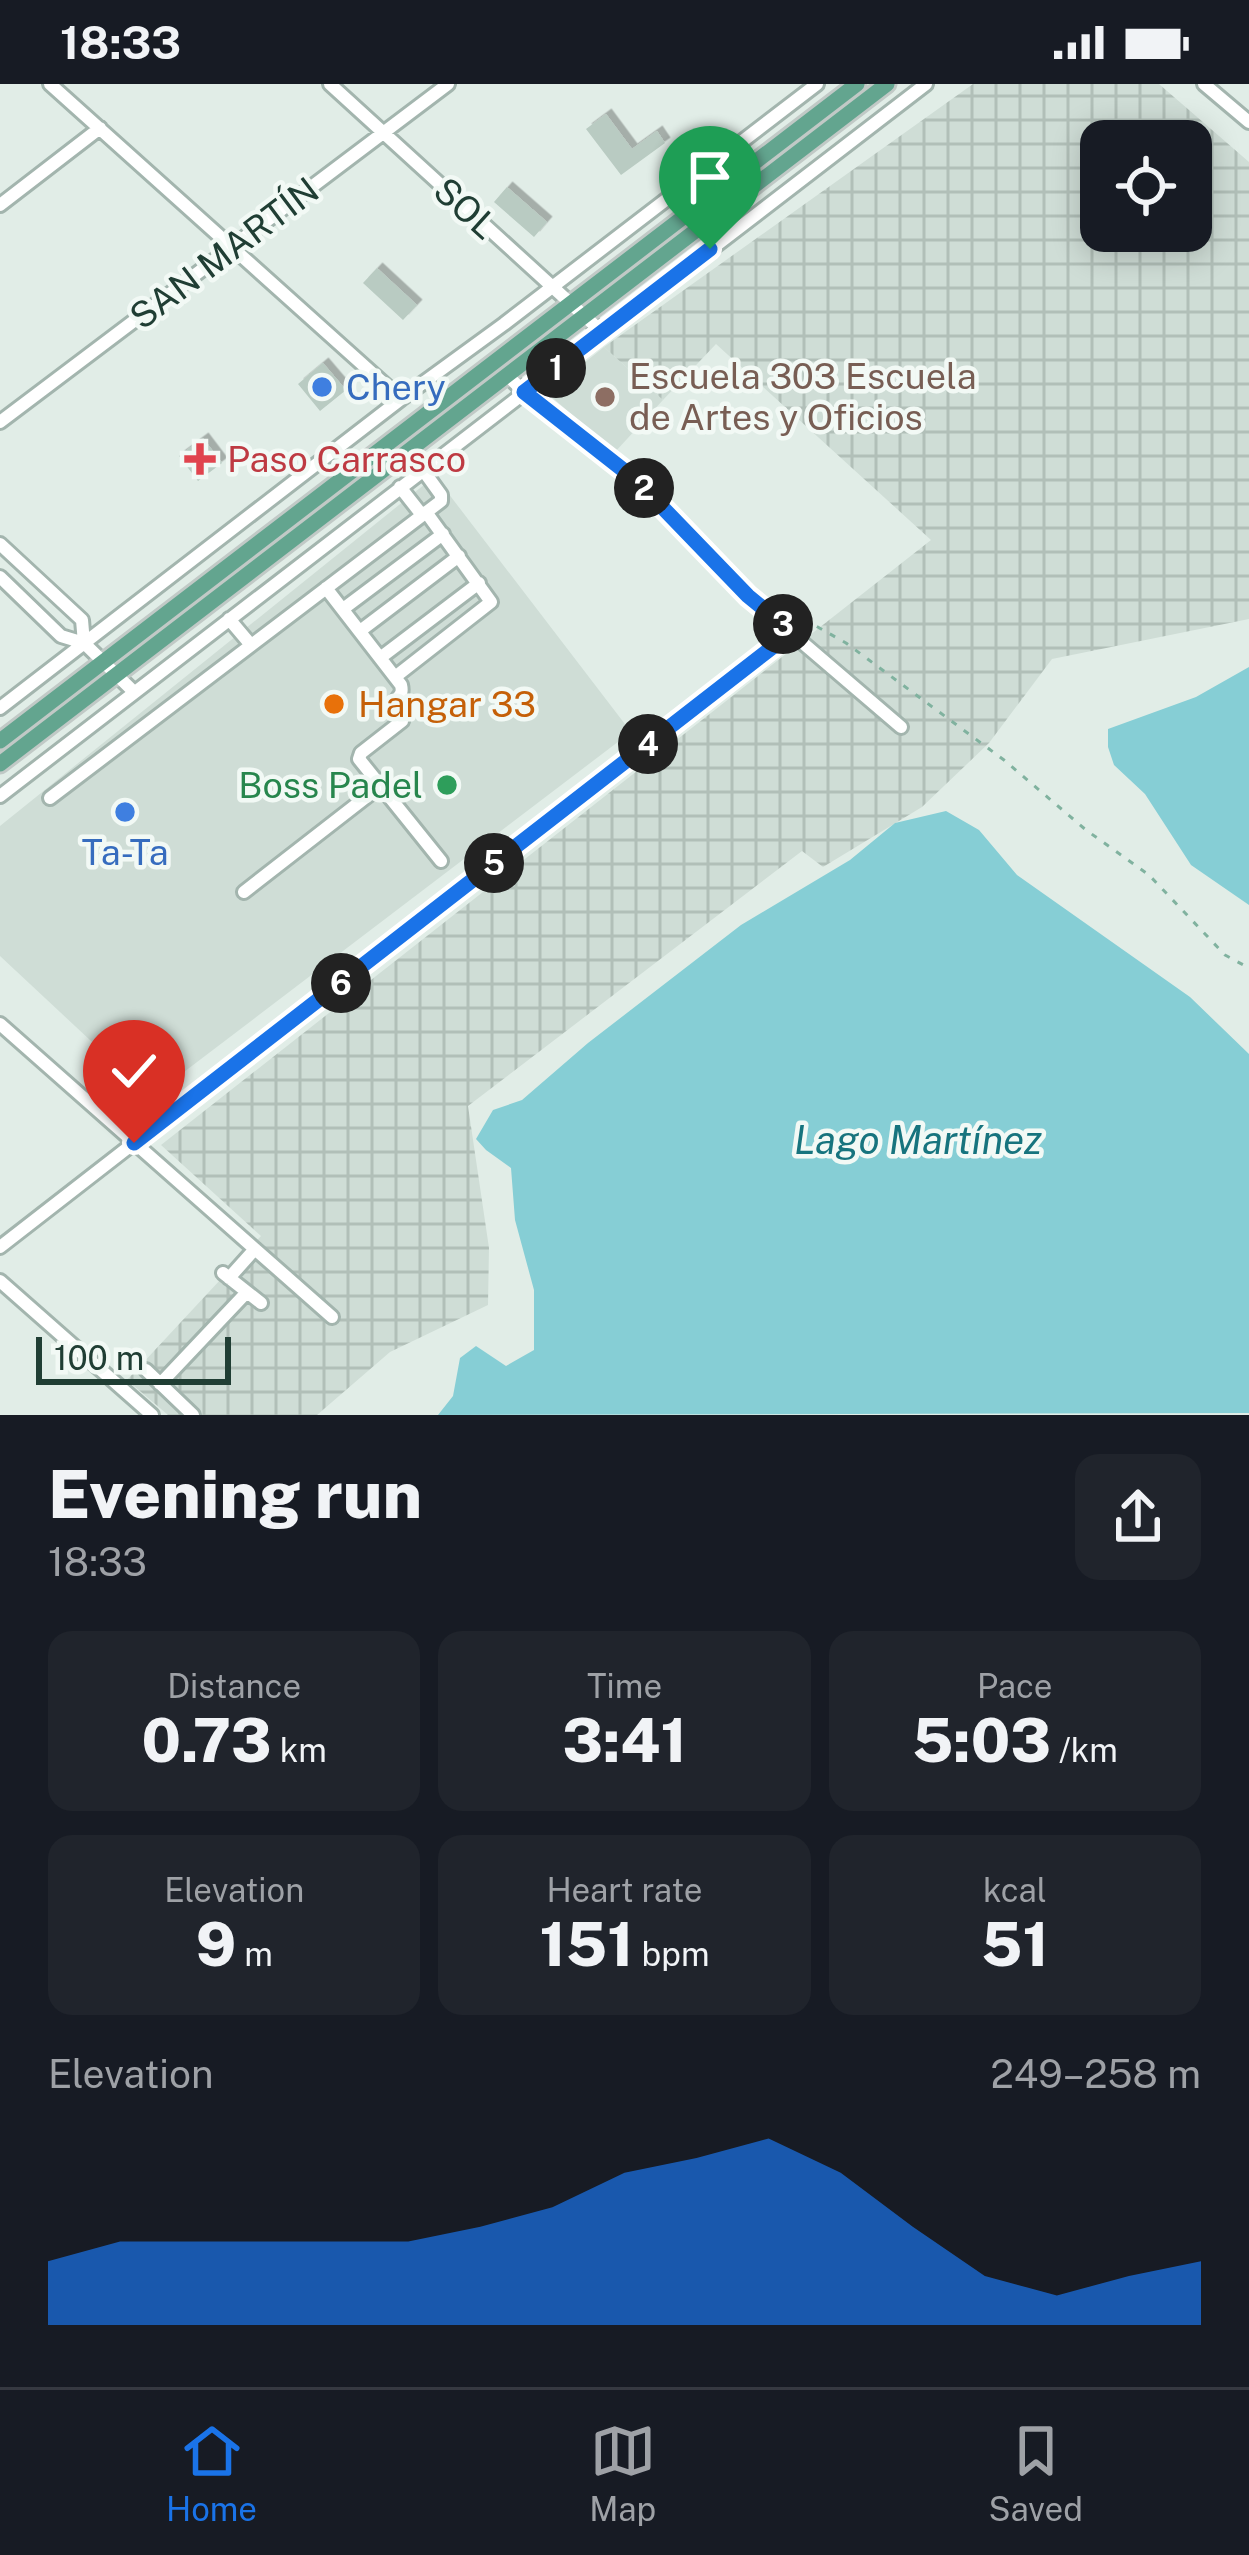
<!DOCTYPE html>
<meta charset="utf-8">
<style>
body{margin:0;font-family:"Public Sans",sans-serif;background:#20242c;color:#f1f3f6;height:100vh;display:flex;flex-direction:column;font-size:45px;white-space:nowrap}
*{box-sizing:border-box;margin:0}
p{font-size:39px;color:#9ea1a6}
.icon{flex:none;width:66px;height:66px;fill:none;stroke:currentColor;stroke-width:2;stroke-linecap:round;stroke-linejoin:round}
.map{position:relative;height:1331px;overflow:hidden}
.drawer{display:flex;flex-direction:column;background:#171b24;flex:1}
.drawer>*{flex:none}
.fabs{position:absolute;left:1080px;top:36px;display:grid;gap:24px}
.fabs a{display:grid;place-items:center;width:132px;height:132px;border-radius:24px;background:#171b24;box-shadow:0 6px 30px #0003;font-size:60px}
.scale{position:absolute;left:36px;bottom:30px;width:195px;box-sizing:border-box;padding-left:12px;border:6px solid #203e34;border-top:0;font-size:33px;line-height:42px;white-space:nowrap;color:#203e34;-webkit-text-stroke:9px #f2f9f5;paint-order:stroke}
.pin{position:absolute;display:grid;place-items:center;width:102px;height:102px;color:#fff;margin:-123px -51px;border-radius:50% 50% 50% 0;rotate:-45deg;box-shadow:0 0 12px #0007}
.pin .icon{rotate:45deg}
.km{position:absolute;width:60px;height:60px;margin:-30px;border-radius:50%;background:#222;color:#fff;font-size:33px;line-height:60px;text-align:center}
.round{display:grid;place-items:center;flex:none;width:126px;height:126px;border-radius:24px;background:#20242c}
.head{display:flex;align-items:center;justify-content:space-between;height:204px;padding:0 48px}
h1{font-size:66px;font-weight:800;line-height:90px}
.stats{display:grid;grid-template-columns:repeat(3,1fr);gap:18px;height:204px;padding:12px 48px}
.stats div{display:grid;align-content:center;border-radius:24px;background:#20242c;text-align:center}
.stats b{font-size:60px;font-weight:800}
.stats small{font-size:33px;font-weight:400}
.stats p{font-size:33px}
.chart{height:336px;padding:24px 48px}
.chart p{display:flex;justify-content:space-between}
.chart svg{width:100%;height:216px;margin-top:12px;fill:#1a73e8;opacity:.7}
.status{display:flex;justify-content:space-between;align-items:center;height:84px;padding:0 60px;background:#171b24;direction:ltr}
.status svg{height:33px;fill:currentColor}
.menu{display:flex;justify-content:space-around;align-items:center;height:168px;border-top:3px solid #363941;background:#171b24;font-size:33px;color:#9ea1a6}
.menu a{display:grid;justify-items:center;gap:6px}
.menu .current{color:#1a73e8}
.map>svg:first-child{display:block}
.built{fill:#cfddd6}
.industrial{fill:url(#industrial-grid);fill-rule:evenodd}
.grass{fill:url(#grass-tufts)}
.water{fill:#86ced5}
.building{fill:#b9cbc2;filter:url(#shadow)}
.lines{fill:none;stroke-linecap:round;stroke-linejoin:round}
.minor-casing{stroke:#a3b5ae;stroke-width:18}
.major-casing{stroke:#c1c9c6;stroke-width:21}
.path{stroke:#80b29f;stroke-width:3;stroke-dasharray:6 9;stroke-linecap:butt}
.minor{stroke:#fff;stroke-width:12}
.major{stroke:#63a58f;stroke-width:15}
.route-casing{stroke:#fff;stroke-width:24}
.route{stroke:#1a73e8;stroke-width:15}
.shop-dot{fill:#3f7fe0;stroke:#f2f9f5;stroke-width:4.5}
.education-dot{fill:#8d6e63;stroke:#f2f9f5;stroke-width:4.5}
.health-dot{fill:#e0444e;stroke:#f2f9f5;stroke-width:4.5}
.food-dot{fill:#e8710a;stroke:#f2f9f5;stroke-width:4.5}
.leisure-dot{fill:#2e9e5b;stroke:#f2f9f5;stroke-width:4.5}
.labels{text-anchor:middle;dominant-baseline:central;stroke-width:9;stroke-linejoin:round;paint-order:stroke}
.street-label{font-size:36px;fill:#203e34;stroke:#f2f9f5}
.education-label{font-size:36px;fill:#785e54;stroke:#f2f9f5;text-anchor:start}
.shop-label{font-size:36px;fill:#366cbe;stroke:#f2f9f5;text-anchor:start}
.health-label{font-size:36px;fill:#be3a42;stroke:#f2f9f5;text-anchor:start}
.food-label{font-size:36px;fill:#c56008;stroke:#f2f9f5;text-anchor:start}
.leisure-label{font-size:36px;fill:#27864d;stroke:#f2f9f5;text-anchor:end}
.water-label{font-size:39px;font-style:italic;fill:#17747e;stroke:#f2f9f5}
</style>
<div class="status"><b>18:33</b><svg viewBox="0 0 49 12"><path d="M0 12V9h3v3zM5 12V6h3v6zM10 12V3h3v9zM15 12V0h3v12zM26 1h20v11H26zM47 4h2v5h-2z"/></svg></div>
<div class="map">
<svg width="1249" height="1331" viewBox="0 0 1249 1331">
<defs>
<pattern id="industrial-grid" width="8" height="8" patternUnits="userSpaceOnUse" patternTransform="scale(3)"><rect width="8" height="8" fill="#cfddd6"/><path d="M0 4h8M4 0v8" fill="none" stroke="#b1bfb8"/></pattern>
<pattern id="grass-tufts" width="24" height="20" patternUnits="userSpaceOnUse" patternTransform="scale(3)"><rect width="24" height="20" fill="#b9dfc0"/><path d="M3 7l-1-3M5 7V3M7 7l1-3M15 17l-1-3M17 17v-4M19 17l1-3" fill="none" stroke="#9fc0a6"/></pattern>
<filter id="shadow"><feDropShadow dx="5.5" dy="-5.5" stdDeviation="0" flood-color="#0004"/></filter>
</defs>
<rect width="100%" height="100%" fill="#e1ede7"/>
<path class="built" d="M604 263 663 316 615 368 547 309Z
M435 392 631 648 151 1013 0 872V742Z"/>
<path class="industrial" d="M973 0H1159L1249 78V535L1052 575 989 659 922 723 823 783 802 767 468 1022 489 1164 488 1221 390 1268 317 1331H168L127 1296 261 1152 161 1061 931 456 716 260 663 316 604 263ZM1101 57H1191V147H1101Z"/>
<path class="grass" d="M869 0H874L597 211V209Z
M552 244 139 564H137V562Z"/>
<path class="water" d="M1249 583V821L1191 781 1145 710 1114 681 1108 663V645L1196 613Z
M946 727 979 746 1017 791 1190 913 1249 970V1329L438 1331 453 1312 460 1274 476 1262 506 1282 534 1266V1206L515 1136 511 1084 486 1066 476 1055 493 1026 522 1016 588 959 741 841 850 776 895 739Z"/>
<path class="building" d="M606 30 632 65 657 47 665 59 621 91 586 45Z
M507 103 547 138 534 153 494 118Z
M377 184 417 221 403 236 363 199Z
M323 279 346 306 320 327 298 300Z
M203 354 222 379 198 397 179 372Z"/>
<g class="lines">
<g class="minor-casing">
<path id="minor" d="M50 0 401 315
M330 0 602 248
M1204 0 1249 38
M0 121 100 44
M507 291 524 308 636 396 748 512 901 643
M0 338 448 0
M400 403 422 431
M0 460 82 536 84 559
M0 493 61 552 84 559
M326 504 401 601C404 613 396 612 394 621L402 637 361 669 359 675 441 777
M343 525 443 450
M229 535 251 561
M360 547 459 472
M84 559 133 607
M380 574 479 499
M395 593 491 518 426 428
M0 624 401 315 504 240 817 0
M0 712 926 0
M50 714 441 417V411L423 386
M244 808 379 703
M0 940 332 1233
M0 1163 792 548
M223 1189 261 1219
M229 1194 255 1165
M0 1197 152 1331
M146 1286 193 1331
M160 1300 247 1208"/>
</g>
<g class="major-casing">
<path id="major" d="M0 657 857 0
M0 680 887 0"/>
</g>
<path class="path" d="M802 543 816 542 846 559 1004 676 1086 746 1149 791 1225 871 1249 884"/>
<use href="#minor" class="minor"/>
<use href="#major" class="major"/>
</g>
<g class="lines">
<g class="route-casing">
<path id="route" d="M134 1059 792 548 748 512 636 396 524 308 710 165"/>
</g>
<use href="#route" class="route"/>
</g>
<g class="shop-dot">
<circle cx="322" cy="303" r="12"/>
<circle cx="125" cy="728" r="12"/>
</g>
<circle class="education-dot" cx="605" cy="313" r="12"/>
<path class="health-dot" d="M194 357h12v12h12v12h-12v12h-12v-12h-12v-12h12z"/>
<circle class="food-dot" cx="334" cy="620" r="12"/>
<circle class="leisure-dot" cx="447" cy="701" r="12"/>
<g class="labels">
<g class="street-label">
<text transform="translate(466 124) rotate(42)">SOL</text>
<text transform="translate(224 169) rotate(-37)">SAN MARTÍN</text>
</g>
<g class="education-label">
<text x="629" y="292">Escuela 303 Escuela<tspan x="629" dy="41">de Artes y Oficios</tspan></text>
</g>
<g class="shop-label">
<text x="346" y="303">Chery</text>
<text x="125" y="768" text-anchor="middle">Ta-Ta</text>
</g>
<g class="health-label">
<text x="227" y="375">Paso Carrasco</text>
</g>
<g class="food-label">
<text x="358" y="620">Hangar 33</text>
</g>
<g class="leisure-label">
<text x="423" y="701">Boss Padel</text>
</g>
<g class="water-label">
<text x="918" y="1056">Lago Martínez</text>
</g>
</g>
</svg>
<div class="fabs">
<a><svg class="icon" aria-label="locate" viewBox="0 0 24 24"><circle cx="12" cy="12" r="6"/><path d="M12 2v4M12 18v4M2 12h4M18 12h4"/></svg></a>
</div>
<div class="scale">100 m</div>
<div class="pin" style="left:710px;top:165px;background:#1e9e55"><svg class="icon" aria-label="arrive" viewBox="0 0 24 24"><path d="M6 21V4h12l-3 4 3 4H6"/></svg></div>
<div class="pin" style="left:134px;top:1059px;background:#d93025"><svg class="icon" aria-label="check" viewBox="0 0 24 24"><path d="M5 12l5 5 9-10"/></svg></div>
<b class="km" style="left:556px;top:284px">1</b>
<b class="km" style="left:644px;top:404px">2</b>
<b class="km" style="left:783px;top:540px">3</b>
<b class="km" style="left:648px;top:660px">4</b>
<b class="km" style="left:494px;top:779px">5</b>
<b class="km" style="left:341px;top:899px">6</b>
</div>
<section class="drawer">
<div class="head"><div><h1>Evening run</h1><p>18:33</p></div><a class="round"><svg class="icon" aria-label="share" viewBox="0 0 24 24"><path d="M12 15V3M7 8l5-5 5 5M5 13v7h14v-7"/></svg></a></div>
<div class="stats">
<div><p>Distance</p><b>0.73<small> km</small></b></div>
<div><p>Time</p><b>3:41</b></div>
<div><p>Pace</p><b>5:03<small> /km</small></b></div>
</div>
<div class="stats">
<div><p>Elevation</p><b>9<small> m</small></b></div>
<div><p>Heart rate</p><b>151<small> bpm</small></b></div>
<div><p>kcal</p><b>51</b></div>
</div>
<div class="chart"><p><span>Elevation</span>249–258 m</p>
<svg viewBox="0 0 160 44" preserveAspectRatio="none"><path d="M0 44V31L10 27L20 27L30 27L40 27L50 27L60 24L70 20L80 13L90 10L100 6L110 13L120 24L130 34L140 38L150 34L160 31V44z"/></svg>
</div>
</section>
<nav class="menu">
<a class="current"><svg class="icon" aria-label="home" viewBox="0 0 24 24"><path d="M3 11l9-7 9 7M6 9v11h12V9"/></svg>Home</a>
<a><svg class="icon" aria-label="map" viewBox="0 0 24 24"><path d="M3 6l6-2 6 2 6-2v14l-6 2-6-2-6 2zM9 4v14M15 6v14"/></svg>Map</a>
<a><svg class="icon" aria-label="saved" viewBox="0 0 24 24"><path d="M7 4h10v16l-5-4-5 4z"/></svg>Saved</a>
</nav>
